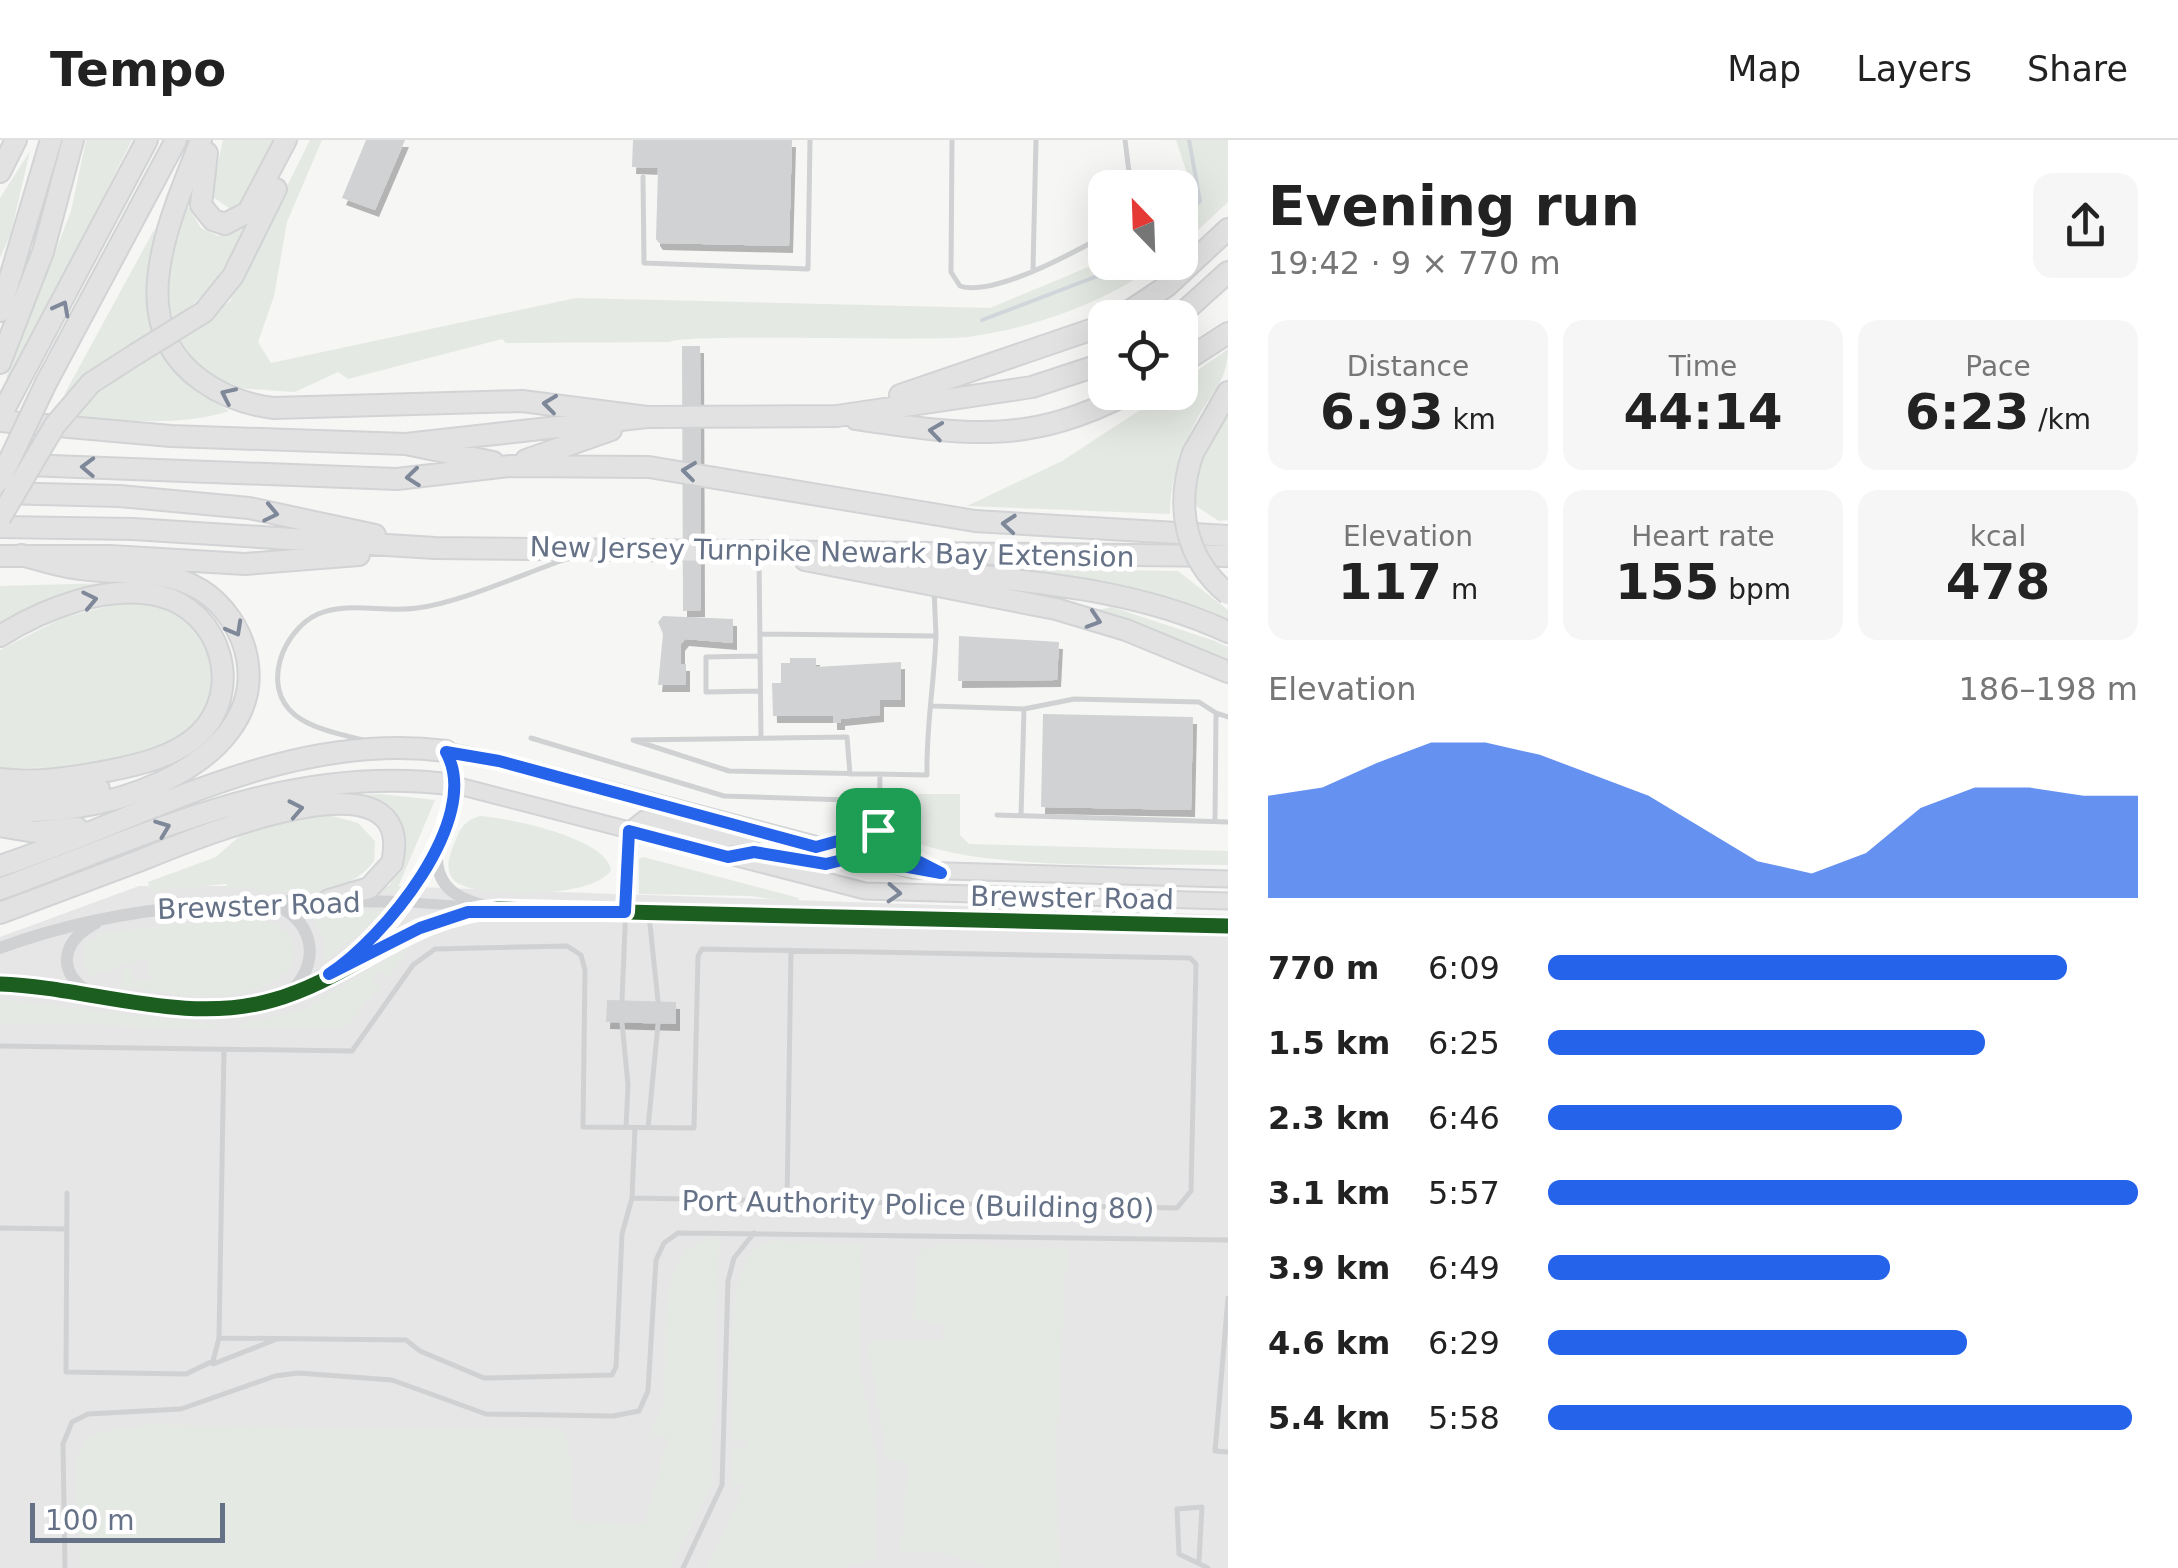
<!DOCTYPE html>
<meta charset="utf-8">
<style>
body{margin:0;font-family:"DejaVu Sans",sans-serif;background:#f6f6f6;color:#222;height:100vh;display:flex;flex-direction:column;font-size:38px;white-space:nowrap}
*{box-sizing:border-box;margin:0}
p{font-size:32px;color:#767676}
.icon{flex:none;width:55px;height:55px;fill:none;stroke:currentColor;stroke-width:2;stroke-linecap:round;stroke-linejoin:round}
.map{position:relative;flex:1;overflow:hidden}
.details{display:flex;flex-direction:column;background:#fff;width:950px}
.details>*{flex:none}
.needle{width:65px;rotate:337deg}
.tools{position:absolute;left:1088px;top:30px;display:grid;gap:20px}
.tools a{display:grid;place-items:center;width:110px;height:110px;border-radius:20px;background:#fff;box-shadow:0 10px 40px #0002;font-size:50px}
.scale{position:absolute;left:30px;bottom:25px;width:195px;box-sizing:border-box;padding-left:10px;border:5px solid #657186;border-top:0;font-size:28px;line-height:35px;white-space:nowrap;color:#657186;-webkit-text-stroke:8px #fff;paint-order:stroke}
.pin{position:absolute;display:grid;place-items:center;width:85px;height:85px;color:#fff;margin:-42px;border-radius:20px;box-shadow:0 5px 15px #0006}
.round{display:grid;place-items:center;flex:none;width:105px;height:105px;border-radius:20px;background:#f6f6f6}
.headline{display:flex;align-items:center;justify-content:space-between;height:170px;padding:0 40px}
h1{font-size:55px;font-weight:800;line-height:75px}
.stats{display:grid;grid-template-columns:repeat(3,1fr);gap:15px;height:170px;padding:10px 40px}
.stats div{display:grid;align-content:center;border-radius:20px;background:#f6f6f6;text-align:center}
.stats b{font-size:50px;font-weight:800}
.stats small{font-size:28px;font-weight:400}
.stats p{font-size:28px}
.chart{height:280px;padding:20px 40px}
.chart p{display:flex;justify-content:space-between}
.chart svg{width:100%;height:180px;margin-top:10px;fill:#2563eb;opacity:.7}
ul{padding:0 40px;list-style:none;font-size:32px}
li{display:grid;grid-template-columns:160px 120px 1fr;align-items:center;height:75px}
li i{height:25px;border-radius:12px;background:#2563eb}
header{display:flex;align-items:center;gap:60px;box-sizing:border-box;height:140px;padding:0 50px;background:#fff;border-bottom:2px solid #e0e0e0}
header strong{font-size:48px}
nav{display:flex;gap:55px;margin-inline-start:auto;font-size:35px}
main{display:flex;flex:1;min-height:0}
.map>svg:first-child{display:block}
.built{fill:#e6e6e7}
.green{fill:#e5e9e3}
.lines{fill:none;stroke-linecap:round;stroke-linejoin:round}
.stream{stroke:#d1d6db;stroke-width:4}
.building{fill:#d1d2d3;filter:url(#shadow)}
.secondary-casing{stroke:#d1d3d4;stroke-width:19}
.motorway-casing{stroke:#d2d3d4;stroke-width:24}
.service{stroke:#d0d1d2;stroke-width:5}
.minor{stroke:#d0d1d2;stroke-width:10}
.tertiary{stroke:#d0d1d2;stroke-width:12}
.secondary{stroke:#e2e2e3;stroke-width:15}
.motorway{stroke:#e2e2e3;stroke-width:20}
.motorway-bridge-casing{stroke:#d2d3d4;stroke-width:24;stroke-linecap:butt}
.motorway-bridge{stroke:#e2e2e3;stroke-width:20}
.cycleway-casing{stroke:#fff;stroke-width:21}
.cycleway{stroke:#1b5e20;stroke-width:15}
.oneway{stroke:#7e8899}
.route-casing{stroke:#fff;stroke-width:20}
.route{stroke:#2563eb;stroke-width:12}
.labels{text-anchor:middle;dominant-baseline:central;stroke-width:10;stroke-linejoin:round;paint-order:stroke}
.street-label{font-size:28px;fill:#657186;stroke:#fff}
</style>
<header>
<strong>Tempo</strong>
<nav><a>Map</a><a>Layers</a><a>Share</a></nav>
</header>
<main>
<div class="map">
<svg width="1228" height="1428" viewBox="0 0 1228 1428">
<defs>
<filter id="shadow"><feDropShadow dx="4" dy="7" stdDeviation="0" flood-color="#0004"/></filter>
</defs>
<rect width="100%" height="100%" fill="#f6f6f5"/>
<path class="built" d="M139 746H388L1228 775V1428H0V797Z"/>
<path class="green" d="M86 0H132L10 243 6 238 71 71Z
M223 0H276L243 61 229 68 211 56Z
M310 0H322L287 82 274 156 258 202 271 223 576 158 990 168 1105 120 1159 123C1105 163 1034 188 968 197 924 202 683 193 670 202L506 203 502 199 348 239 338 232 295 252 233 248 205 236 175 203 230 161Z
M1176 0H1228V62L1180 107V51L1188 36Z
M30 11 11 93 0 118V58Z
M186 63 201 88 218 96 246 88C225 128 209 158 169 182L164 139Z
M155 88 146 156 154 192 64 255Z
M1228 209C1228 241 1210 254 1196 281 1180 312 1170 340 1170 374L967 366 1062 321 1166 253 1180 252V243Z
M160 212 188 245 229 271C180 287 123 280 73 277L106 244Z
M1228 272V380L1219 381 1196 366C1194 331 1208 300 1228 272Z
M1012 429 1178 431 1228 470V479L1152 453Z
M109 443 24 469 0 485V446Z
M129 461C142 463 162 464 174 471 218 495 227 561 187 594 145 630 53 628 0 628V510L62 478Z
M1112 467 1215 501 1228 507V527L1093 471Z
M380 654 435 660 396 752H384C416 715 403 669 355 655Z
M891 654H960V695L969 704 1228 711V725C1141 723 964 734 893 692Z
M325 674 358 683 375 701 374 721C342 765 277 749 229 748L226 744 150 751 148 742 216 717 244 692Z
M480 676C510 678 607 698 611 730 596 759 468 760 453 739 444 727 450 714 455 702 460 688 465 680 480 676Z
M643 717 799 758 798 763 751 756 639 754V719Z
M309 770 381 771V773L324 823V800Z
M235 778C268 780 308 787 290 829 247 869 175 854 123 847L122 829 132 827 134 842 151 840 148 817 90 836 82 821 86 803 102 793Z
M413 804 388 837 379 831 372 841 380 847 346 886 230 887 302 870Z
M0 859 215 885V887L0 884Z
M719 1099 712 1342 671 1428H79L77 1314 92 1294 146 1285 559 1290 565 1293 572 1329 571 1381 644 1384 669 1296 651 1295C652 1283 660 1278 663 1266 672 1220 646 1098 719 1099Z
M774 1101 862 1104 860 1232 878 1327 875 1419 840 1428H707L745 1345 732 1344 733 1308H746L747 1301 733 1299C734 1257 728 1159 744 1124 750 1109 759 1104 774 1101Z
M937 1105 1067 1108 1057 1295 1058 1428H992L939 1411 901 1414 908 1322 887 1320 869 1209 874 1199 942 1200 943 1183 913 1180 918 1118 922 1110Z"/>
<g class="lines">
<path class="stream" d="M1180 80 1200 61 1189 0
M982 180 1095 137 1119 122"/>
</g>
<path class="building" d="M366 0H405L375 70 342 58Z
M633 0H792L789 106 659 103 656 99 658 28 632 27Z
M682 206H700L701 470 683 471Z
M663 476 733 479V503L685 499 681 504V524H686V545H658L663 494 658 482Z
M959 496 1059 502 1057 540 958 541Z
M790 518H816V527L901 522V560H880V575L841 579V583H833V576H773L772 543H781V523H790Z
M1043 574 1193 577 1191 670 1041 667Z
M607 860 676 862V884L606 882Z"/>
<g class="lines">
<g class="secondary-casing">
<path id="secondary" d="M446 611 499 621 913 730 1228 739
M455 645 865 751 1228 761
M629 691 644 679 724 699 761 693
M735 716C774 709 812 731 850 719"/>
</g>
<g class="motorway-casing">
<path id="motorway" d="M201 0C172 75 119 183 202 241 223 256 248 265 274 268L522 261 647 277
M207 13 201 65 213 80 225 84 248 72 286 0
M0 32 16 0
M0 171 51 0
M204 172 233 136 276 49
M1119 178 1167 146 1228 89
M1177 178 1228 132
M0 223 43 112 73 0
M1180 224 1228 193
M46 243 176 0
M91 243 136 214
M900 255 1105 185
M0 277 147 0
M856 279C966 295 1028 306 1131 252
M0 281 171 296 406 304 493 322
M406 304 647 277 837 276 1032 247 1105 223
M1193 313 1228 252
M526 320 611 290
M0 324 397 339 510 326 649 327 975 381 1228 396
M0 353 119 356 249 368 375 395
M0 387 133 389 435 408 1228 416
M0 416H110L245 424 359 415
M805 420 1056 469 1126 490 1228 532
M900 427C1010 441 1126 444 1228 492
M0 496C43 469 108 443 160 456 221 471 245 551 198 595 174 617 138 625 107 631 71 638 36 643 0 639
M0 651 41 655 99 649
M0 668C84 684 268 631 247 518 242 491 224 464 201 450 163 427 122 435 81 429 61 427 41 420 21 415
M0 686 35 692 77 688
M0 726C148 677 285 591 446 611
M0 749C151 694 289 622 455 645
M0 773C45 756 91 739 136 722 178 706 420 599 392 723L369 748 329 760"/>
</g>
<path class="service" d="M952 0 951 132 960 146C993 157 1075 112 1105 95
M1125 0 1131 48
M643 37 644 123 808 129 810 0
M1033 129 1036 0
M759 417 761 598
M760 494 936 496 934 449
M759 516 706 517V552L759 551
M933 566 1024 569 1074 559 1199 562 1216 573 1215 680
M1216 573 1228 577
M531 598 724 656 879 661
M367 601C344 595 314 590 295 575 260 547 283 490 318 474 348 461 385 473 417 468 460 463 525 433 569 418
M850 634 847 597 633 600 729 631 927 635C926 587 934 545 936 496
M997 675 1228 682
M1021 676 1024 569
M878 690 896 710 927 726
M833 704 878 690
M860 712C884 693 879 662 880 634
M649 775 658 861
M622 860 629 693
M622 883 628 945 626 987
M0 906 352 911 413 825 435 809 567 806 581 815 585 830 583 987 694 988 698 816 702 809 1190 818 1196 824 1191 1051 1177 1068 632 1058
M648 988 658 884
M67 1053 66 1232 186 1234 213 1221 219 1198 224 909
M787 1062 791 810
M0 1088 67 1089
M1228 1158 1215 1311 1228 1312
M219 1198 406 1200 420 1211 484 1238 612 1235 616 1227 622 1094 632 1058 635 988
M213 1224 277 1199
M1199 1421 1202 1367 1177 1369 1179 1414 1208 1428
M65 1428 63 1304 72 1282 88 1274 181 1269 275 1236 298 1233 392 1240 486 1274 613 1276 639 1271 648 1251 656 1120 664 1103 678 1093 1228 1100
M683 1428 722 1345 728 1141 734 1118 754 1093"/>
<path class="minor" d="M403 762 477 767
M348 824 431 783 498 769 1228 786"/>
<path class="tertiary" d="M437 710C434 751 462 761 498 769
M271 764C311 776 323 819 293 849
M0 808C131 759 265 759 403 762
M0 844C69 846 137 866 205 869 305 874 385 803 429 720 446 689 466 645 446 611
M92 854C55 832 61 802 96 783"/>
<use href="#secondary" class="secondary"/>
<use href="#motorway" class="motorway"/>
<g class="motorway-bridge-casing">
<path id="motorway-bridge" d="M136 214 204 172
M1193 313C1175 365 1184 418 1228 454
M0 340 46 243
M0 378 55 285 91 243"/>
</g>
<use href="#motorway-bridge" class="motorway-bridge"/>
<g class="cycleway-casing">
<path id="cycleway" d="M361 810C402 774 479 667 446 611
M0 844C89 847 184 886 273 860 352 838 412 774 498 769L1228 786"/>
</g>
<use href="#cycleway" class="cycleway"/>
</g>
<defs><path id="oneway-chevron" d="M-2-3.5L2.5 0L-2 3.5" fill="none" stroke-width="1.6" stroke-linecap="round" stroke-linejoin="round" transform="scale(2.5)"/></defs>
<g class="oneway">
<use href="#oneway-chevron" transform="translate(62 168) rotate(-62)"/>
<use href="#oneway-chevron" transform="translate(228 255) rotate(-155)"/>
<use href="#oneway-chevron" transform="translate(550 264) rotate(-173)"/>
<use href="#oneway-chevron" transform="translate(936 291) rotate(-172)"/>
<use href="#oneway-chevron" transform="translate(88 327) rotate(-178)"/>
<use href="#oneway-chevron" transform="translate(689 331) rotate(-173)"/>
<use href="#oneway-chevron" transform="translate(413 337) rotate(174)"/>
<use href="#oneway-chevron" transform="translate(271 373) rotate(12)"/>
<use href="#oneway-chevron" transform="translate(1009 384) rotate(-175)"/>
<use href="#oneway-chevron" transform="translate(90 460) rotate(-12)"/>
<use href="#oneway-chevron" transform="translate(1094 480) rotate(18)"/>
<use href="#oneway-chevron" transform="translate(235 489) rotate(61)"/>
<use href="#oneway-chevron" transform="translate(296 669) rotate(-11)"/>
<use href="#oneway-chevron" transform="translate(163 688) rotate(-21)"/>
<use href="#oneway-chevron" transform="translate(894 753) rotate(3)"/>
</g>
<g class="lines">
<g class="route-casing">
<path id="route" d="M446 612 499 621 816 707 878 690 896 710 941 733 854 717 826 724 754 712 728 717 629 691 625 772H468L420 788 329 834C382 800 484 679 446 612Z"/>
</g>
<use href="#route" class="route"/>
</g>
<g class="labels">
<g class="street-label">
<text transform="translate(832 412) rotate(1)">New Jersey Turnpike Newark Bay Extension</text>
<text transform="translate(1072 758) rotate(1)">Brewster Road</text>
<text transform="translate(259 766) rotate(-2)">Brewster Road</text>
<text transform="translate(918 1065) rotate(1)">Port Authority Police (Building 80)</text>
</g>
</g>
</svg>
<div class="tools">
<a><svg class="needle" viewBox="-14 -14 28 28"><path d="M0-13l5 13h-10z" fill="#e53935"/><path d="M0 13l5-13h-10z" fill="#767676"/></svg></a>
<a><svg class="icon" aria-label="locate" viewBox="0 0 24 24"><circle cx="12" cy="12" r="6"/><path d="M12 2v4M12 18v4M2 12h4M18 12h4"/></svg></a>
</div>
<div class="scale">100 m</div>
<div class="pin" style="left:878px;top:690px;background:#1e9e55"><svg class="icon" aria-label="arrive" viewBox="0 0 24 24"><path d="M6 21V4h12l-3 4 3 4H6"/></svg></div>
</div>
<section class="details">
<div class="headline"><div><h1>Evening run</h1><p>19:42 · 9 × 770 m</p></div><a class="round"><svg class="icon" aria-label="share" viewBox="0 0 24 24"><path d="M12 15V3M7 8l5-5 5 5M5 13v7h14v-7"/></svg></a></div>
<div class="stats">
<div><p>Distance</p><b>6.93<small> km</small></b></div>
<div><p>Time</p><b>44:14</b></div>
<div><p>Pace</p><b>6:23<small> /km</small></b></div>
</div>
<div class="stats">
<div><p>Elevation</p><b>117<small> m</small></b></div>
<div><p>Heart rate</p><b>155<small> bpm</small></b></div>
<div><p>kcal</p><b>478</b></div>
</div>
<div class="chart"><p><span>Elevation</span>186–198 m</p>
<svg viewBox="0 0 160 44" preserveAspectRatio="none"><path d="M0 44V19L10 17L20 11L30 6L40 6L50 9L60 14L70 19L80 27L90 35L100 38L110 33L120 22L130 17L140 17L150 19L160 19V44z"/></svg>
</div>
<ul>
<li><b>770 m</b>6:09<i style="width:88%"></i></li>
<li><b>1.5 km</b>6:25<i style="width:74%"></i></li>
<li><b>2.3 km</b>6:46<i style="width:60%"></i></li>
<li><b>3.1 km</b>5:57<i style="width:100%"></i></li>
<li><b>3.9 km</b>6:49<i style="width:58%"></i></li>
<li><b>4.6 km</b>6:29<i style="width:71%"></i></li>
<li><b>5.4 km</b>5:58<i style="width:99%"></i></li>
</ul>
</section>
</main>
